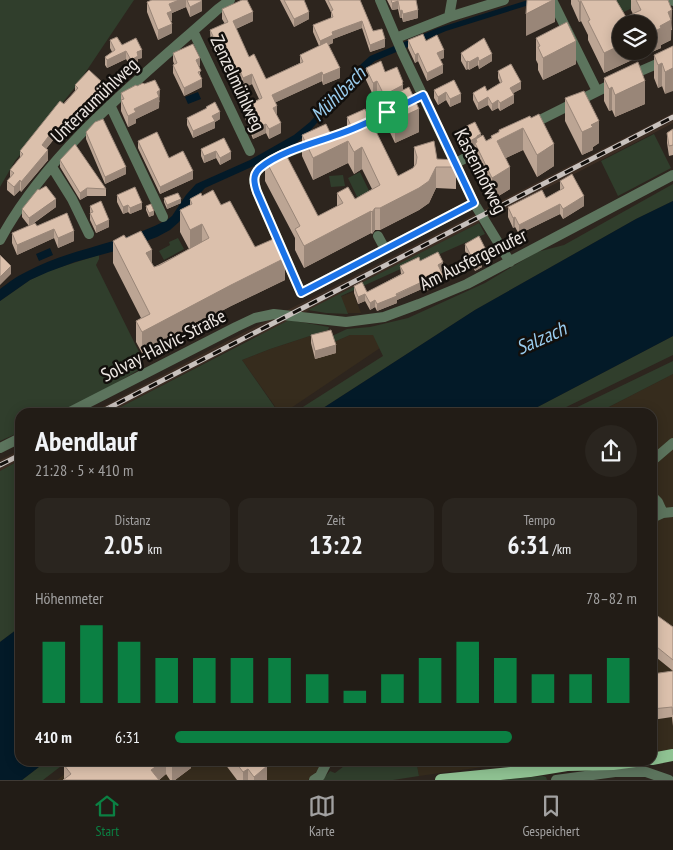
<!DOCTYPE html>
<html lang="de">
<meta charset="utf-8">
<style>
body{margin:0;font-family:"PT Sans Narrow",sans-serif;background:#2a251f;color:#f1f3f6;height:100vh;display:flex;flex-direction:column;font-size:19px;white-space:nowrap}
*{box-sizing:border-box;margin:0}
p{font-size:16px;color:#a2a1a1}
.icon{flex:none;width:28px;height:28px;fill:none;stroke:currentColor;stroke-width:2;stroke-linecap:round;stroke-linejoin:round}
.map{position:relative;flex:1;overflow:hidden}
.details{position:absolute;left:15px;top:408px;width:642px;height:358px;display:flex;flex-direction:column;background:#221c16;border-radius:15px;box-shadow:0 2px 12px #0003,0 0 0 1px #3f3a35}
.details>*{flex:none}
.tools{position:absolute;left:612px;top:15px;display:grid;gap:10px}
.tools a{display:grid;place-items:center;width:45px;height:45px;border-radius:50%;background:#221c16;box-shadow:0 2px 12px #0003,0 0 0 1px #3f3a35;font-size:25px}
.pin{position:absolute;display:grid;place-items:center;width:42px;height:42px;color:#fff;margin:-21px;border-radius:10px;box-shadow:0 2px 8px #0006}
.round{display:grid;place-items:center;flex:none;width:52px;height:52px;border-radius:26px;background:#2a251f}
.head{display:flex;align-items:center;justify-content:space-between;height:85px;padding:0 20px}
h1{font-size:28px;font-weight:700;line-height:38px}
.stats{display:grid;grid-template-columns:repeat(3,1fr);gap:8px;height:85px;padding:5px 20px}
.stats div{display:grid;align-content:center;border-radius:12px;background:#2a251f;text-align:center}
.stats b{font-size:25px;font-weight:700}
.stats small{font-size:14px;font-weight:400}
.stats p{font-size:14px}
.chart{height:140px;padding:10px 20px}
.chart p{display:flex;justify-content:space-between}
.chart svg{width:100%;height:90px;margin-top:5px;stroke:#0b8043;stroke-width:6}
ul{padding:0 20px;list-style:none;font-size:16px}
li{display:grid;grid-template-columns:80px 60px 1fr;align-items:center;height:38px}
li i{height:12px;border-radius:6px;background:#0b8043}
.tab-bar{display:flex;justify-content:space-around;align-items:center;height:70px;border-top:1px solid #3f3a35;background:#221c16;font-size:14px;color:#a2a1a1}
.tab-bar a{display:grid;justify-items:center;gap:2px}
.tab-bar .active{color:#0b8043}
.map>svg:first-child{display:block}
.industrial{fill:#362c1d}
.built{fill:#3b2d23}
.green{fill:#303e2c}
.water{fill:#031a28}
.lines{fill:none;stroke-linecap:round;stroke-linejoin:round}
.minor{stroke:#5c745d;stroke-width:10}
.major{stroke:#8fc292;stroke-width:12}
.rail-casing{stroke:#c8c1bd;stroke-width:5}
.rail{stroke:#120f0c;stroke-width:3;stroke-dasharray:9;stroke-linecap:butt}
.wall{fill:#bca594;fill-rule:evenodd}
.shaded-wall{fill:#998678}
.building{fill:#dbc0ac;stroke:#998678}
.route-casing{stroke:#fff;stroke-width:10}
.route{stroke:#1a73e8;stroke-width:6}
.labels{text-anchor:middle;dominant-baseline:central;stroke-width:5;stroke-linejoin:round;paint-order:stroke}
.street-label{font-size:19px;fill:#eee8e4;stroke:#120f0c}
.water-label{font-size:20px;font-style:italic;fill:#9ce;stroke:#120f0c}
</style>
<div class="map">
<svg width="673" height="780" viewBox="0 0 673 780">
<rect width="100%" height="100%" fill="#2d251e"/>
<path class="industrial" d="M353 292 361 313H343L340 297Z
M328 330 334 342 350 335H374L380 348 285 412H279L242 360 270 349Z
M673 374V749L653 754 652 412H599Z
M83 760H339L308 780H57Z
M416 760H534L419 776Z"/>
<path class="built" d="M673 113V123L654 133 261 335 256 336 111 412H93L227 341Z
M20 450V460L0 471V460Z"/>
<path class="green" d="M0 0H134L77 85 15 161 0 187Z
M615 0H645L646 1 622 13Z
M654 134 671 168 618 196 601 161Z
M360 172 372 197 360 203 348 178Z
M343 175 345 186 331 187 329 176Z
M673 184V201L636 219 475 310 317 412H295L383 356 373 335H350L334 342 332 336 347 329 370 327 408 318 485 283 537 252 564 245Z
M479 223 485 234 406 269 405 267 341 296 348 314 326 313 308 310Z
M178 238 184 249 164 260 159 251 170 245 169 242Z
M99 255V259L96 265 142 358V368L87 400 60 412H20V432L0 441V301L30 280 48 271Z
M289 320 329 327 328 330 270 349 242 360 276 409 273 412H111Z
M673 336V355L556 412H528Z
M673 361V374L599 412H567Z
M20 460V627L0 642V471Z
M48 760H69L43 780H22Z
M352 760H416L419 776 393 780H322L330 771 335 773Z
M543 776 546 777 547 780H499Z"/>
<path class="water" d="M528 0H545L446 31 375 61 364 70 308 133 295 144 256 165 205 188 193 201 179 222 170 230 157 237 133 246 75 262 48 272 30 280 0 301V289C8 283 17 276 26 272 70 248 122 244 167 220L172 216 186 195 196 184 250 160 294 135 310 122 359 66 370 56 438 28Z
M198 92 201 99 188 104 185 97Z
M673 201V336L528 412H317L475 310 636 219Z
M50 248 53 255 39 261 36 254Z
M20 627V760H48L22 780H0V642Z"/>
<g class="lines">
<path class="minor" d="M380 0 402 52 474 203 510 262
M552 0 597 91
M672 0 673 1
M449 17 452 0
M193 31 250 151
M396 38 449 17 504 0
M629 76 673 57
M423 95C396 108 370 123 342 133 318 143 280 151 260 168 252 175 254 183 257 192L301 293 474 203
M110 105 163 217
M530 125 616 82
M456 163 486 147
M52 167 72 199 89 234
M378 236 385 249
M0 240C50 148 142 77 218 9L230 0
M70 412 236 327 255 318 274 314 346 322 384 317 419 304 467 284 673 175
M0 448 20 438
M652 461 673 443
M652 496 658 502 663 513
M652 518 663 513 673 512
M314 780 320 776 328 760
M556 780 615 772H646L669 780"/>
<path class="major" d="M652 759 673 755
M441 780 530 771 567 765 613 764 643 760"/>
<g class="rail-casing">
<path id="rail" d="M101 412 673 117
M0 465 20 455"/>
</g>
<use href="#rail" class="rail"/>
</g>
<path class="wall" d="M152 0H201L202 11 190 17 186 7 172 13V21H171L172 33 158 40 147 12V2Z
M280 0H304L309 19 294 27Z
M325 0H360L373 31 385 47 370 52 362 28 333 39V43L328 45 340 78 323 85 322 81 276 102 277 116 281 133 269 139 266 133 253 139 244 116V107L259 99 252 84 243 88 241 83 237 84 235 80 229 82 211 47 210 30 225 24 222 19V9L253 21 236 29 249 57 266 79 300 63V55L319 46 313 32V25L331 18V12Z
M387 0H416L418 18 403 22 402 18H400L398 9 392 10Z
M571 0H616L626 17 633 14 631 10V0H668L672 30H671V40L661 45V48L645 55V54L604 73 588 40V35L581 21 579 22 571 4ZM649 24V51H621Z
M536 38 576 64 543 80 538 70V64L536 60Z
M110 40 122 45 142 58 138 59V64L131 68 126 59 107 68 105 65V57L112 52 110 48Z
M408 40 426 41 444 58 440 59 443 73 427 81 418 61 415 63 408 48Z
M673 46 665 94 662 86 658 88 654 78V55Z
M173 53 200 66H199L202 87 184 96 173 73V65L174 64 173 61Z
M461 53 492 61 479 69 478 65 469 70 468 69 466 70 461 61Z
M366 68 385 72 403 90 419 132 395 143 385 122V106L384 107 377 92 373 95 366 80Z
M498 71 521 89 513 93 514 103 500 111 498 108 492 111 488 105 478 110 473 100V93L487 91 500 83 498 78Z
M604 78 645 104 615 117 612 110 609 111 604 101Z
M454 80 461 102 450 107 446 100 438 105 434 98V90Z
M75 85 103 93 101 95V101L93 109 91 107 62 140 58 142 54 139 46 149 48 160 21 192 20 190 14 196 7 190V181L10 178V170L20 158V151L75 91Z
M137 86 160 101 159 102V108L136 119V123L128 127 121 111V93Z
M565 98 599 143 593 147V150L582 155 565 121Z
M206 107 220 119 215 122V128L193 138 187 125V118L206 109Z
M530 116 554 166 537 177 523 150 506 158 510 189 492 200 475 165V146L470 148 467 142 460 145 456 138V131L481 136 486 141 491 138V136L499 132V130Z
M347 117 398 176 413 168 414 166V147L437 159 456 160V189L436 188 429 203 419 210 380 230H375L372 234 371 233 304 268 295 250V238L265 181V159L318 216 337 206V193L355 199 372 189 362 169 354 174 348 163 313 180 302 156V135L333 139 347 131Z
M673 129V155L669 156 667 143V133Z
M86 132 126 174 105 184 86 139Z
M224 138 231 159 220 165 216 158 204 163 201 156V149Z
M138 141 169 158 193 179 160 194 138 148Z
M60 160 106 189V196H87L80 200 60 167Z
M560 181 584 206 563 219 560 214 519 234 515 227 513 228 508 217V207L546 198 560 190Z
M117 195 142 209 130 214 128 212 123 214 117 202Z
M202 196 221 205 255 247 283 253 285 280 231 306 142 353 136 342V321L141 318 113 263V241L126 238 152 264 154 267 189 249 180 232V210L190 205V199Z
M164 198 181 203 167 209 164 202Z
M90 206 109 227 96 233 90 220Z
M146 206 154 215 149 217 146 210Z
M56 207 30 226H37L67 213 74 241 58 248 54 238 17 255 12 243V233L29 226 22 217V209Z
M465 244 486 257 482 259V267L475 271 465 251Z
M420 261 443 270 441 271 443 282 426 291 424 288 397 300V303L377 311 375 307 370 310 365 301 358 304 354 293V286L367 292 401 274 400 266Z
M311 335 336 353 315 359 311 343Z
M652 617 673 627V671L652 654Z
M673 671V726L672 717 652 720V674Z
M71 760H191V768L175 780H170L166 774 159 780 64 779V765Z
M225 760H272L266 764 267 780H237L225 764Z"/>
<path class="shaded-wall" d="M179 0H186V7L172 13V21L167 23V13L169 4Z
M553 0H555V22L526 36V14Z
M202 1V11L190 17V7Z
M398 1V9L392 10V3Z
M581 1V21L579 22V2Z
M402 10V18H400V11Z
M418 10V18L403 22V14Z
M672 10 671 40 661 45V48L645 55V51H649V34L660 26 668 12Z
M253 12V21L233 30V21Z
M309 12V19L294 27V19Z
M362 21V28L333 39V43L320 49V41L332 32Z
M172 24V33L158 40V30Z
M385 39V47L370 52V45Z
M576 41V64L543 80V58Z
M621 45V51H645V54L604 73V53Z
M142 50V58L138 59V64L131 68V60L137 52Z
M444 50V58L437 61V53Z
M126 51V59L107 68V60Z
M418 53V61L415 63V55Z
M492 54V61L479 69V61Z
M478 57V65L469 70V62Z
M200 58V66L196 68V60Z
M468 61V69L466 70V62Z
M662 63V86L658 88V65Z
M443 65V73L427 81V73Z
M340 68V78L323 85V75Z
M673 68V91L665 94V72Z
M235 70V80L229 82V73Z
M322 72V81L272 104V95Z
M241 73V83L237 84V75Z
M252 74V84L243 88V78Z
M202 79V87L184 96V88Z
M377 81V92L373 95V83Z
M645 81V104L615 117V95Z
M403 82V97L385 99V106L384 107V95Z
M521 82V89L510 95V88Z
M103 83V93L101 95V101L93 109V100L99 87Z
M612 87V110L609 111V89Z
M160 90 159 108 136 119V123L128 127V116L134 109 157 92Z
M446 92V100L438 105V97Z
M461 94V102L450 107V99Z
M514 95V103L500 111V103Z
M488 97V105L478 110V103Z
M91 98V107L62 140 58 142V133Z
M498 100V108L492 111V104Z
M277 106V115L273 108Z
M419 109V132L395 143V120Z
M220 112V119L215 122V128L193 138V131L212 116Z
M599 121V143L593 147V150L582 155V132L591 125Z
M281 123V133L269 139V129Z
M266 124V133L253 139V129Z
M523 128V150L497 162V141Z
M54 129V139L42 154V145Z
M481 134V141L476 139V145L475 143V146L470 148V141L477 136Z
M467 135V142L460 145V138Z
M348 141V163L313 180V158Z
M554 144V166L537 177V155Z
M362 147V169L354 174V152Z
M48 150V160L21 192V182Z
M216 151V158L204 163V156Z
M231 152V159L220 165V158Z
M126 167V174L105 184V177Z
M436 167V188L429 203 419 210 380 230V208Z
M510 167V189L492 200V178Z
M193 171V179L160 194V187Z
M20 180V190L14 196V187Z
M87 188V196L80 200V193Z
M584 196V206L563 219V209Z
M56 199V207L29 226V218Z
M181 199V203L167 209V205Z
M142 203V209L130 214V208Z
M560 204V214L519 234V225Z
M128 205V212L123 214V207Z
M375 208V230L372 234V212Z
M154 211V215L149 217V213Z
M371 211V233L304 268V246Z
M515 217V227L513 228V218Z
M109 220V227L96 233V226Z
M202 224V245L190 252V230Z
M54 229V238L17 255V245Z
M74 231V241L58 248V238Z
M283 247V260L285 258V280L231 306 142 353V332Z
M152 250V271L146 253Z
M486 250V257L479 260V253Z
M482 260V267L475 271V264Z
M443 262V270L438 272V265Z
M11 266V274L0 285V277Z
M443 275V282L426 291V284Z
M424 281V288L397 300V303L377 311V304Z
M365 294V301L358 304V297Z
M375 300V307L370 310V303Z
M336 345V353L315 359V351Z
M165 760H166V774L159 780 151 770Z
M181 760H191V768L175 780H172V767Z
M262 760H272L266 764 267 766V780H254V777Z
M248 769V780H243V772Z"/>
<path class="building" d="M152 0H179L169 4 172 11 167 13 172 24 158 30 147 2Z
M187 0H201L202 1 190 7Z
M242 0H247L253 12 233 21 249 57 254 54 266 79 303 62 300 55 327 42 340 68 323 75 322 72 272 95 277 106 273 108 281 123 269 129 266 124 253 129 244 107 262 98 252 74 243 78 241 73 237 75 235 70 229 73 211 37 213 36 210 30 228 22 222 9Z
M284 0H304L309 12 294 19Z
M328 0H360L373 31 382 29 385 39 370 45 362 21 332 32 333 35 320 41 313 25 333 17 331 11 333 10Z
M391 0H416L418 10 403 14 402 10 400 11 398 1 392 3Z
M527 0H553L526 14Z
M578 0H616L626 17 641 10 636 0H668L672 10 668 12 671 20 660 26 661 28 649 34V24H621V45L604 53 588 21 590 20 581 1 579 2Z
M567 22 576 41 543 58 538 47 540 46 536 38Z
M423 34 426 41 437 35 444 50 437 53 443 65 427 73 418 53 415 55 408 40Z
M117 37 122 45 136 38 142 50 137 52 138 56 131 60 126 51 107 60 105 57 115 50 110 40Z
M484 38 492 54 479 61 478 57 469 62 468 61 466 62 461 53Z
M193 44 200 58 196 60 201 71 198 72 202 79 184 88 173 65 177 63 173 53Z
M673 46V68L665 72 662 63 658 65 654 55Z
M381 61 385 72 397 67 403 82 402 83 403 85 384 95 377 81 373 83 366 68Z
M638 62 645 81 615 95 612 87 609 89 604 78Z
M511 64 521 82 510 88 514 95 500 103 498 100 492 104 488 97 478 103 473 93 485 86 487 91 502 82 498 71Z
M89 70 103 83 99 87 101 91 93 100 91 98 62 131 58 133 54 129 42 145 48 150 21 182 20 180 14 187 7 181 14 173 10 170 23 154 20 151 60 101 64 104 78 88 75 85Z
M155 80 160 90 157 92 159 97 134 109 136 112 128 116 121 100 124 99 121 93 136 85 137 86 143 83 144 84Z
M454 80 461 94 450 99 446 92 438 97 434 90Z
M409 87 419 109 395 120 385 99Z
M584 91 599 121 591 125 593 127 582 132 565 98Z
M215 102 220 112 212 116 215 121 193 131 187 118 207 108 206 107Z
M365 109 398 176 413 168 416 164 417 157 414 147 434 141 437 159 456 160V167H436L429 181 419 188 380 208H375L372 212 371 211 304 246 295 229 300 226 265 159 283 149 318 216 343 203 337 193 348 187 355 199 380 185 362 147 354 152 348 141 313 158 302 135 326 124 333 139 352 128 347 117Z
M539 114 554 144 537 155 523 128 497 141 510 167 492 178 475 143 477 142 476 139 483 135 486 141 492 138 491 136 499 132V130L530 116 531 118Z
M103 119 126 167 105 177 86 132 95 122Z
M475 122 481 134 477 136V137L470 141 467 135 460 138 456 131Z
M673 129V145L669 146 667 133Z
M157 132 169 158 183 151 193 171 160 187 138 141Z
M224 138 231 152 220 158 216 151 204 156 201 149Z
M75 144 106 189 87 188 80 193 60 160Z
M572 174 584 196 563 209 560 204 519 225 515 217 513 218 508 207 542 190 546 198 564 188 560 181Z
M46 186 56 199 29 218 22 209 38 189 39 190Z
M135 187 142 203 130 208 128 205 123 207 117 195Z
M213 190 221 205 230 201 255 247 278 237 283 247 280 248 285 258 231 285 142 332 136 321 150 314 113 241 124 235 126 238 141 231 152 250 146 253 154 267 160 265 209 238 202 224 190 230 180 210 192 204 190 199 201 193 202 196Z
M178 193 181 199 167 205 164 198Z
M101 201 109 220 96 226 90 213 93 212 90 206Z
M151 204 154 211 149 213 146 206Z
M67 213 74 231 58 238 54 229 17 245 12 233 35 223 37 226Z
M479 236 486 250 479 253 482 260 475 264 465 244Z
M438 252 443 262 438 265 443 275 426 284 424 281 396 294 397 296 377 304 375 300 370 303 365 294 358 297 354 286 362 282 367 292 404 273 400 266 419 257 420 261Z
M0 255 11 266 0 277Z
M331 330 336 345 315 351 311 335Z
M655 614 673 627V660L652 643V617Z
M673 671V715L672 707 652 709V682H654L652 674Z
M71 760H165L151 770 159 780H63L71 774 64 765Z
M167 760H181L172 767Z
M234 760H263L267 766 254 777 248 769 243 772Z"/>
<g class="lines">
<g class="route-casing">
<path id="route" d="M423 95 474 203 301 293 257 192C254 183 252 175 260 168 280 151 318 142 342 133 370 123 396 108 423 95Z"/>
</g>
<use href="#route" class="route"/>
</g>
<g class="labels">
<g class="street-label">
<text transform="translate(238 83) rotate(65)">Zenzelmühlweg</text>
<text transform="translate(94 100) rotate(-44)">Unteraumühlweg</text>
<text transform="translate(481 171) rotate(63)">Kastenhofweg</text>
<text transform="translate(473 259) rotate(-26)">Am Ausfergenufer</text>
<text transform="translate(163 345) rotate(-27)">Solvay-Halvic-Straße</text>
</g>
<g class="water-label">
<text transform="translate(338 94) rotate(-45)">Mühlbach</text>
<text transform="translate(541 338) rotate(-24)">Salzach</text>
</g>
</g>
</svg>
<div class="tools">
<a><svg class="icon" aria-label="layers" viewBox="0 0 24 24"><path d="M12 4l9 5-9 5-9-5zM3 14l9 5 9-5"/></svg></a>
</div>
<div class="pin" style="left:387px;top:112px;background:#1e9e55"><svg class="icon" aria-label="arrive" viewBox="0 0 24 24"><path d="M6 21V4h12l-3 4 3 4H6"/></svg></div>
<section class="details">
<div class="head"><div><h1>Abendlauf</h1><p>21:28 · 5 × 410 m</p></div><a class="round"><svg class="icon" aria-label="share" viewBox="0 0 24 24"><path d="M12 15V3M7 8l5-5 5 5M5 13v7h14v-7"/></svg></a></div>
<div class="stats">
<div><p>Distanz</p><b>2.05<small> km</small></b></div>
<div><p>Zeit</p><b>13:22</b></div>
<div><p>Tempo</p><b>6:31<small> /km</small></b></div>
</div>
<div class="chart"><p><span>Höhenmeter</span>78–82 m</p>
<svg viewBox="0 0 160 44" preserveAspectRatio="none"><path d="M5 44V14M15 44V6M25 44V14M35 44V22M45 44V22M55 44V22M65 44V22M75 44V30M85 44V38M95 44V30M105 44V22M115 44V14M125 44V22M135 44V30M145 44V30M155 44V22"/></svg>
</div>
<ul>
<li><b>410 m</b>6:31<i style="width:73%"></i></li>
</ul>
</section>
</div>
<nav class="tab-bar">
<a class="active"><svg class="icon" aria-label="home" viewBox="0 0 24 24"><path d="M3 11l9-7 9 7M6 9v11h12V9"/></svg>Start</a>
<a><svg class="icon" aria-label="map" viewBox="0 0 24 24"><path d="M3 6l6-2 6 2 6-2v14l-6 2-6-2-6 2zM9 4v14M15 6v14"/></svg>Karte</a>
<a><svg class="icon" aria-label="saved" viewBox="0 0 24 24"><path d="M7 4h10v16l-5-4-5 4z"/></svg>Gespeichert</a>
</nav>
